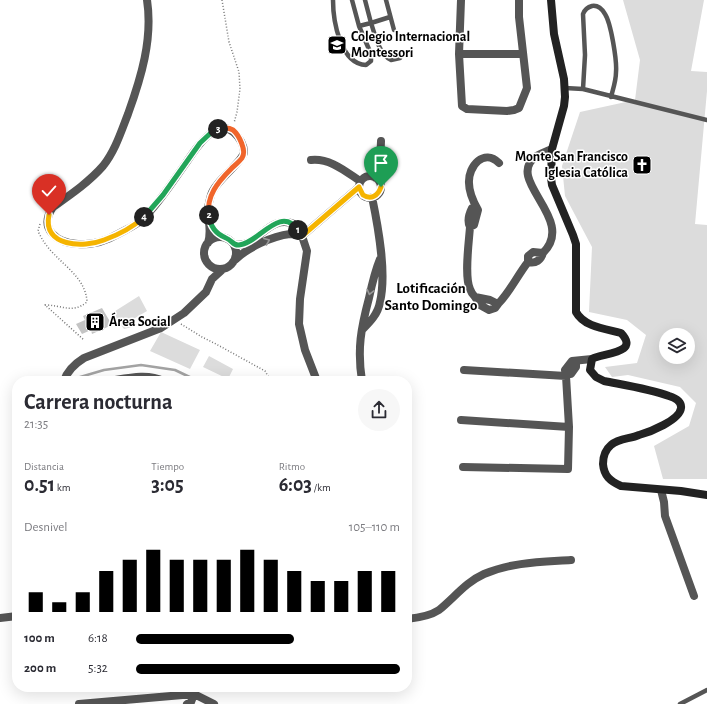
<!DOCTYPE html>
<html lang="es">
<meta charset="utf-8">
<style>
body{margin:0;font-family:"Alegreya Sans",sans-serif;background:#f7f7f7;color:#2b2b33;height:100vh;display:flex;flex-direction:column;font-size:15px;white-space:nowrap}
*{box-sizing:border-box;margin:0}
p{font-size:13px;color:#7c7c81}
.icon{flex:none;width:22px;height:22px;fill:none;stroke:currentColor;stroke-width:2;stroke-linecap:round;stroke-linejoin:round}
.map{position:relative;flex:1;overflow:hidden}
.details{position:absolute;left:12px;top:376px;width:400px;height:316px;display:flex;flex-direction:column;background:#fff;border-radius:16px;box-shadow:0 4px 16px #0002}
.details>*{flex:none}
.controls{position:absolute;left:659px;top:328px;display:grid;gap:8px}
.controls a{display:grid;place-items:center;width:36px;height:36px;border-radius:50%;background:#fff;box-shadow:0 4px 16px #0002;font-size:20px}
.pin{position:absolute;display:grid;place-items:center;width:34px;height:34px;color:#fff;margin:-41px -17px;border-radius:50% 50% 50% 0;rotate:-45deg;box-shadow:0 0 4px #0007}
.pin .icon{rotate:45deg}
.km{position:absolute;width:20px;height:20px;margin:-10px;border-radius:50%;background:#222;color:#fff;font-size:11px;line-height:20px;text-align:center}
.round{display:grid;place-items:center;flex:none;width:42px;height:42px;border-radius:21px;background:#f7f7f7}
.headline{display:flex;align-items:center;justify-content:space-between;height:68px;padding:0 12px}
h1{font-size:22px;font-weight:700;line-height:30px}
.figures{display:grid;grid-template-columns:repeat(3,1fr);gap:6px;height:68px;padding:4px 12px}
.figures div{display:grid;align-content:center}
.figures b{font-size:20px;font-weight:700}
.figures small{font-size:11px;font-weight:400}
.figures p{font-size:11px}
.chart{height:112px;padding:8px 12px}
.chart p{display:flex;justify-content:space-between}
.chart svg{width:100%;height:72px;margin-top:4px;stroke:#000;stroke-width:6}
ul{padding:0 12px;list-style:none;font-size:13px}
li{display:grid;grid-template-columns:64px 48px 1fr;align-items:center;height:30px}
li i{height:10px;border-radius:5px;background:#000}
.map>svg:first-child{display:block}
.green{fill:#dcdcdc;fill-rule:evenodd}
.lines{fill:none;stroke-linecap:round;stroke-linejoin:round}
.stream{stroke:#a3a3a3;stroke-width:2.5}
.building{fill:#c4c4c4}
.path{stroke:#777;stroke-width:1.5;stroke-dasharray:1 2;stroke-linecap:butt}
.service{stroke:#555;stroke-width:4.5}
.minor{stroke:#555;stroke-width:8}
.secondary{stroke:#222;stroke-width:8}
.oneway{stroke:#999}
.split-1-casing{stroke:#fff;stroke-width:8}
.split-2-casing{stroke:#fff;stroke-width:8}
.split-3-casing{stroke:#fff;stroke-width:8}
.split-4-casing{stroke:#fff;stroke-width:8}
.split-5-casing{stroke:#fff;stroke-width:8}
.split-1{stroke:#f5b400;stroke-width:5}
.split-2{stroke:#22a559;stroke-width:5}
.split-3{stroke:#f0652b;stroke-width:5}
.split-4{stroke:#22a559;stroke-width:5}
.split-5{stroke:#f5b400;stroke-width:5}
.labels{text-anchor:middle;dominant-baseline:central;stroke-width:3;stroke-linejoin:round;paint-order:stroke}
.poi-label{font-size:14px;font-weight:bold;fill:#000;stroke:#fff;text-anchor:start}
.neighbourhood-label{font-size:15px;font-weight:bold;fill:#000;stroke:#fff}
</style>
<div class="map">
<svg width="707" height="704" viewBox="0 0 707 704">
<rect width="100%" height="100%" fill="#fff"/>
<path class="green" d="M623 0H704L691 71 707 72V91L695 224 707 225V479H663L654 446 689 426 696 403 680 387 628 375 612 377 605 367 637 363 646 335 627 320 589 312 592 247 565 196 562 166 580 112 635 100 640 60ZM666 335H688V357H666Z
M139 296 147 311 130 321 132 327 124 329 112 313Z
M161 332 200 350 190 369 150 351Z
M209 356 233 369 228 379 203 367Z"/>
<g class="lines">
<path class="stream" d="M70 380 104 370 141 365 175 370 198 381"/>
</g>
<path class="building" d="M102 308 112 325 92 334 91 330 82 334 76 324 85 320 83 316Z"/>
<g class="lines">
<path class="path" d="M222 0 229 42 239 72 240 89 237 112 234 123
M40 224 38 231C42 240 47 247 54 254 67 268 86 280 87 302 72 314 62 305 45 305L84 340
M181 324 202 337 216 344 265 371 271 381"/>
<path class="service" d="M333 0C333 20 340 64 366 65L371 61V54L359 26 352 0
M386 0 394 30
M390 17 371 23C375 34 379 55 391 60L400 58
M359 26 371 23 365 0
M565 88 583 89 707 120
M583 89 585 55 583 14C585 9 588 7 592 6 598 5 602 9 605 14 611 23 617 61 616 72 616 81 613 89 611 97
M680 704 707 690"/>
<path class="minor" d="M147 0C153 39 141 78 128 114 121 132 115 151 103 166 89 182 70 195 53 207 38 229 57 243 78 244 92 245 106 241 118 234 127 229 137 225 144 218 160 202 173 181 186 163 194 151 202 139 214 131 227 120 244 139 244 152 243 162 215 181 211 195 210 199 208 205 208 210 208 222 212 231 208 243
M461 0 459 54 462 106 467 109 507 111 514 110 519 108 527 88 519 17V0
M459 54H523
M311 160C330 158 345 171 360 181
M359 187a11 11 0 1 1 22 0a11 11 0 1 1-22 0Z
M376 178 380 166 381 141
M475 206 472 208C469 214 467 221 470 227L474 225 478 210C474 203 469 192 469 183 468 166 484 148 499 163
M470 227C469 241 464 277 470 289 471 292 473 295 475 297
M302 236 359 187
M204 253a16 16 0 1 1 32 0a16 16 0 1 1-32 0Z
M234 244C257 250 268 213 294 224L302 236 307 251 300 299 299 324 305 350 317 381
M533 252 543 253C541 260 536 264 528 262V256Z
M543 253C577 219 505 181 535 157 540 154 547 151 552 149
M235 260C247 248 272 236 290 234 294 234 298 236 302 236
M475 297 490 300 498 304 495 308 489 310 480 305Z
M498 304C510 292 517 276 528 262
M362 330C370 322 378 314 380 302 387 273 378 226 372 197
M464 370 566 376
M568 374 565 370 572 361 592 359
M64 381C67 371 76 363 84 358L161 328 184 313 206 292 212 279 223 269
M110 381C128 378 147 373 164 381
M362 381C357 349 361 328 369 298 372 284 375 271 380 259
M461 420 569 427
M463 467 568 469 569 427 566 376 568 374H571L576 367V362
M661 490 664 502 665 516 694 596
M0 618 17 616
M407 619C417 618 430 616 439 610 454 598 466 582 484 574 512 562 542 562 571 560
M194 694 214 704
M79 704 194 694 191 702 187 704"/>
<path class="secondary" d="M551 0 554 34 564 79 565 97 564 106 552 149 551 178 552 185 573 235 576 244V312C584 327 606 329 621 333 641 354 601 353 592 359L590 370 596 377 604 381C624 385 650 389 669 396 675 398 682 401 681 408 680 420 650 432 639 435 630 439 619 438 611 445 605 450 603 457 603 464 604 476 610 481 621 486L681 491 707 495"/>
</g>
<defs><path id="oneway-chevron" d="M-2-3.5L2.5 0L-2 3.5" fill="none" stroke-width="1.6" stroke-linecap="round" stroke-linejoin="round"/></defs>
<g class="oneway">
<use href="#oneway-chevron" transform="translate(267 241) rotate(-21)"/>
<use href="#oneway-chevron" transform="translate(370 292) rotate(104)"/>
</g>
<g class="lines">
<g class="split-1-casing">
<path id="split-1" d="M298 230 302 236 359 187 363 195C371 200 378 196 381 187"/>
</g>
<g class="split-2-casing">
<path id="split-2" d="M209 215C210 226 216 234 226 238 232 240 233 246 239 245 258 244 280 204 298 230"/>
</g>
<g class="split-3-casing">
<path id="split-3" d="M209 215C206 196 218 182 231 169 234 166 239 162 242 158 247 151 239 135 233 130 228 127 223 128 218 129"/>
</g>
<g class="split-4-casing">
<path id="split-4" d="M144 217 163 195 200 143 215 129H218"/>
</g>
<g class="split-5-casing">
<path id="split-5" d="M49 215C42 247 84 248 104 240 118 235 133 227 144 217"/>
</g>
<use href="#split-1" class="split-1"/>
<use href="#split-2" class="split-2"/>
<use href="#split-3" class="split-3"/>
<use href="#split-4" class="split-4"/>
<use href="#split-5" class="split-5"/>
</g>
<defs>
<g id="school-square" transform="scale(1)"><rect x="-9" y="-9" width="18" height="18" rx="4" fill="#000" stroke="#fff"/><path d="M0-5L7-2L0 1L-7-2ZM-4 1L0 2.5L4 1V4Q0 6-4 4Z" fill="#fff"/></g>
<g id="church-square" transform="scale(1)"><rect x="-9" y="-9" width="18" height="18" rx="4" fill="#000" stroke="#fff"/><path d="M-1.2-6h2.4v3.5h3.3v2.4h-3.3V6h-2.4V-.1h-3.3v-2.4h3.3Z" fill="#fff"/></g>
<g id="building-square" transform="scale(1)"><rect x="-9" y="-9" width="18" height="18" rx="4" fill="#000" stroke="#fff"/><path d="M-4-6H4V6H1V3H-1V6H-4ZM-2.5-4.3h1.7v1.8h-1.7ZM.8-4.3h1.7v1.8H.8ZM-2.5-1h1.7V.8h-1.7ZM.8-1h1.7V.8H.8Z" fill="#fff"/></g>
</defs>
<g fill-rule="evenodd">
<use href="#school-square" x="337" y="45"/>
<use href="#church-square" x="642" y="165"/>
<use href="#building-square" x="95" y="322"/>
</g>
<g class="labels">
<g class="poi-label">
<text x="351" y="37">Colegio Internacional<tspan x="351" dy="16">Montessori</tspan></text>
<text x="628" y="157" text-anchor="end">Monte San Francisco<tspan x="628" dy="16">Iglesia Católica</tspan></text>
<text x="109" y="322">Área Social</text>
</g>
<g class="neighbourhood-label">
<text x="431" y="288">Lotificación<tspan x="431" dy="17">Santo Domingo</tspan></text>
</g>
</g>
</svg>
<div class="controls">
<a><svg class="icon" aria-label="layers" viewBox="0 0 24 24"><path d="M12 4l9 5-9 5-9-5zM3 14l9 5 9-5"/></svg></a>
</div>
<div class="pin" style="left:381px;top:187px;background:#1e9e55"><svg class="icon" aria-label="arrive" viewBox="0 0 24 24"><path d="M6 21V4h12l-3 4 3 4H6"/></svg></div>
<div class="pin" style="left:49px;top:215px;background:#d93025"><svg class="icon" aria-label="check" viewBox="0 0 24 24"><path d="M5 12l5 5 9-10"/></svg></div>
<b class="km" style="left:298px;top:230px">1</b>
<b class="km" style="left:209px;top:215px">2</b>
<b class="km" style="left:218px;top:129px">3</b>
<b class="km" style="left:144px;top:217px">4</b>
<section class="details">
<div class="headline"><div><h1>Carrera nocturna</h1><p>21:35</p></div><a class="round"><svg class="icon" aria-label="share" viewBox="0 0 24 24"><path d="M12 15V3M7 8l5-5 5 5M5 13v7h14v-7"/></svg></a></div>
<div class="figures">
<div><p>Distancia</p><b>0.51<small> km</small></b></div>
<div><p>Tiempo</p><b>3:05</b></div>
<div><p>Ritmo</p><b>6:03<small> /km</small></b></div>
</div>
<div class="chart"><p><span>Desnivel</span>105–110 m</p>
<svg viewBox="0 0 160 44" preserveAspectRatio="none"><path d="M5 44V32M15 44V38M25 44V32M35 44V19M45 44V12M55 44V6M65 44V12M75 44V12M85 44V12M95 44V6M105 44V12M115 44V19M125 44V25M135 44V25M145 44V19M155 44V19"/></svg>
</div>
<ul>
<li><b>100 m</b>6:18<i style="width:60%"></i></li>
<li><b>200 m</b>5:32<i style="width:100%"></i></li>
</ul>
</section>
</div>
